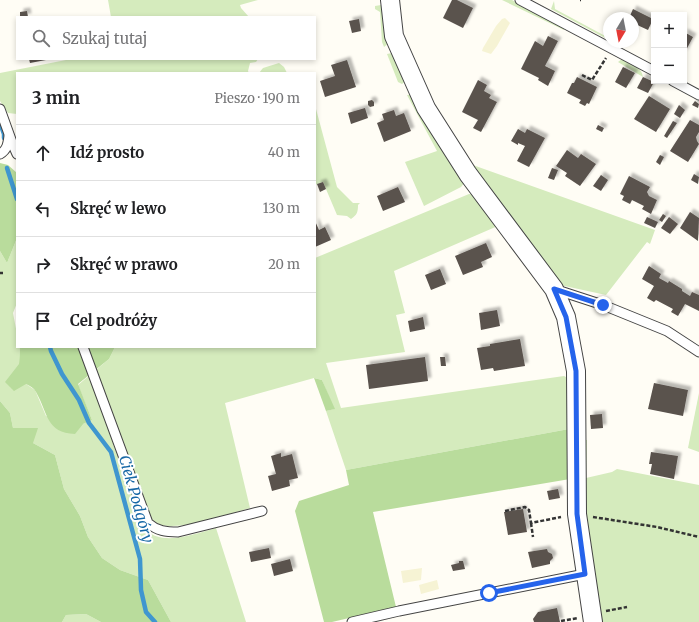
<!DOCTYPE html>
<html lang="pl">
<head>
<meta charset="utf-8">
<style>
	body { margin:0; font-family:Merriweather,serif; background:#f2f2f2; color:#202124 }
	.controls { position:absolute; right:12px; top:12px; display:grid; overflow:hidden; border-radius:0px; box-shadow:0 2px 6px #0003 }
	.controls button { width:36px; height:36px; display:grid; place-items:center; padding:0; border:0; border-bottom:1px solid #e0e0e0; background:#fff; color:#202124; font:20px sans-serif }
	.compass { position:absolute; left:603px; top:12px; width:36px; height:36px; border-radius:50%; background:#fff; box-shadow:0 2px 6px #0003; rotate:190deg }
	.stop { position:absolute; width:12px; height:12px; margin:-9px; border:3px solid #2563eb; border-radius:50%; background:#fff }
	.stop.end { background:#2563eb; border-color:#fff; box-shadow:0 1px 4px #0008 }
	.list { margin:0; padding:0; list-style:none }
	h2 { display:flex; justify-content:space-between; align-items:center; height:52px; margin:0; padding:0 16px; font-size:17px }
	h2 small { font-size:13px; font-weight:400; color:#757577 }
	.list li { display:grid; grid-template-columns:26px 1fr auto; gap:12px; align-items:center; box-sizing:border-box; height:56px; padding:0 16px; border-top:1px solid #e0e0e0 }
	.list b { display:block; font-size:15px; white-space:nowrap }
	.list em { font-size:13px; font-style:normal; color:#757577 }
	.icon { flex:none; width:22px; height:22px; fill:none; stroke:currentColor; stroke-width:2; stroke-linecap:round; stroke-linejoin:round }
	.map { position:relative; flex:none; width:699px; height:622px; overflow:hidden }
	.search { position:absolute; background:#fff; box-shadow:0 2px 6px #0003; left:16px; top:16px; width:300px; height:44px; display:flex; align-items:center; gap:10px; box-sizing:border-box; padding:0 14px; border-radius:0px; color:#757577; font-size:15px }
	.panel { position:absolute; background:#fff; box-shadow:0 2px 6px #0003; left:16px; top:72px; width:300px; height:276px; border-radius:0px }
	.map>svg:first-child { display:block }
	.farmland { fill:#f6f3d4 }
	.green { fill:#d5ebbd }
	.forest { fill:#b9dc9c }
	.lines { fill:none; stroke-linecap:round; stroke-linejoin:round }
	.stream { stroke:#3f96cf; stroke-width:4.5 }
	.building { fill:#5a524d; filter:url(#shadow) }
	.lane-casing { stroke:#444; stroke-width:11 }
	.street-casing { stroke:#444; stroke-width:20 }
	.path { stroke:#333; stroke-width:2.5; stroke-dasharray:4 2; stroke-linecap:butt }
	.lane { stroke:#fff; stroke-width:9 }
	.street { stroke:#fff; stroke-width:18 }
	.route { stroke:#2563eb; stroke-width:5 }
	.labels { text-anchor:middle; stroke-width:4; stroke-linejoin:round; paint-order:stroke }
	.water-label { font-size:15px; font-style:italic; fill:#1768a6; stroke:#fff }
</style>
</head>
<body>
<div class="map">
<svg width="699" height="622" viewBox="0 0 699 622">
	<defs>
		<filter id="shadow"><feDropShadow dx="3.5" dy="-3.5" stdDeviation="1" flood-color="#0004"/></filter>
	</defs>
	<rect width="100%" height="100%" fill="#fffdf5"/>
	<g class="farmland">
		<path d="M505,18L510,23L497,46L491,54L482,51L483,48L496,26L502,19Z"/>
		<path d="M422,568L421,580L403,583L401,571Z"/>
		<path d="M437,580L439,589L421,594L419,585Z"/>
	</g>
	<g class="green">
		<path d="M108,0H258L240,5L241,8L249,17H111Z"/>
		<path d="M502,0H512L564,28V30Z"/>
		<path d="M554,1L555,9L609,38V40L551,9Z"/>
		<path d="M381,5L384,6L390,42L384,47L382,42L380,12L375,9V6Z"/>
		<path d="M392,53L407,80L402,84L398,82L387,54Z"/>
		<path d="M71,59H258L256,62L250,63L248,71L249,73H17V114L8,113L0,101V73Z"/>
		<path d="M622,59C630,63 642,67 643,77L618,62Z"/>
		<path d="M279,63L284,67L287,73H259L263,68Z"/>
		<path d="M414,94L465,182L461,187L424,206L405,162L437,151L407,95Z"/>
		<path d="M315,109H316L337,187L353,203H360L358,205C358,212 357,215 351,219L347,216L337,215L323,182L315,185Z"/>
		<path d="M470,164L655,230L650,244L647,242L606,295L560,285Z"/>
		<path d="M469,194L479,195L500,225L394,271L405,313L396,315L405,352L326,363L341,408L564,376L570,379L569,429L346,470L326,411L334,409L322,380L314,378L225,403L250,508C228,514 178,532 159,524C153,522 149,516 146,511L123,441L113,444L144,522C145,525 147,531 150,533C167,545 198,533 216,528L246,622H171L148,580L120,570L102,558L88,537L80,516L64,489L55,455L33,443L13,428L10,413L0,401V251L7,263L17,238V303L13,313L17,334V347L20,348L19,364L26,384L35,390L46,416L83,424L92,420L78,385L109,359L115,347H315V258Z"/>
		<path d="M699,393V452L688,448Z"/>
		<path d="M583,440H587L586,478L612,472L617,469L699,485V622H597L583,527Z"/>
		<path d="M86,614L101,622H62L66,615Z"/>
	</g>
	<g class="forest">
		<path d="M0,163L8,165L17,173V238L7,263L0,251Z"/>
		<path d="M20,347H115L109,359L78,384L92,420L83,424L75,434C46,433 48,413 36,392C34,388 30,386 26,384L14,391L5,382L19,364Z"/>
		<path d="M314,378L322,380L335,409L326,411Z"/>
		<path d="M0,401L10,413L13,428H38L33,443L55,455L64,489L80,516L88,537L102,558L120,570L148,580L171,622H101L86,614L66,615L62,622H0Z"/>
		<path d="M569,429L570,479L373,512L396,607L332,622H324L295,511L299,501L349,485L346,470Z"/>
	</g>
	<g class="lines">
		<g class="stream">
			<path d="M0,123L4,134V138"/>
			<path d="M7,168L17,199"/>
			<path d="M50,347L51,351L62,374L79,400L89,423L111,452L140,559L141,590L146,612L155,622"/>
		</g>
	</g>
	<g class="building">
		<path d="M452,0H457L473,8L463,28L443,18Z"/>
		<path d="M633,9L653,19L648,30L635,24L636,22L633,21V18H629Z"/>
		<path d="M27,11L28,17H20V12Z"/>
		<path d="M359,19L361,31L352,33L349,21Z"/>
		<path d="M684,32L693,37L684,54Z"/>
		<path d="M548,36L558,41L545,66L555,71L548,86L538,80L539,78L521,69L535,41L543,46Z"/>
		<path d="M29,59H46V60L30,63Z"/>
		<path d="M347,60L356,87L325,97L320,81L335,76L331,65Z"/>
		<path d="M623,67L635,73L626,88L615,82Z"/>
		<path d="M577,77L597,87L589,104L587,103L585,106L579,103L581,100L567,93L572,83H574Z"/>
		<path d="M643,77L654,82L648,93L637,88Z"/>
		<path d="M478,80L487,85L484,91L491,95L489,98L497,102L481,132L473,128L478,120L462,112Z"/>
		<path d="M649,96L670,109L656,132L634,119Z"/>
		<path d="M372,100L374,102V106L370,107L368,105V101Z"/>
		<path d="M695,101L699,104L698,108L692,105Z"/>
		<path d="M679,105L685,110L680,118L674,114Z"/>
		<path d="M365,108L368,118L351,124L348,113Z"/>
		<path d="M394,110L396,116L404,113L411,131L384,142L377,123L384,120L382,114Z"/>
		<path d="M690,120L699,125V132L696,137L697,141L699,144L688,162L670,151Z"/>
		<path d="M673,121L677,123L667,138L664,136Z"/>
		<path d="M598,125L604,128L602,132L596,129Z"/>
		<path d="M518,129L525,133L527,129L545,138L529,167L517,161L525,146L518,143V145L511,141Z"/>
		<path d="M567,150L578,158L581,154L596,164L580,186L565,176L567,173L556,166Z"/>
		<path d="M660,155L664,157L660,165L656,162Z"/>
		<path d="M552,168L558,170L554,180L548,178Z"/>
		<path d="M694,174L699,177L698,184L691,180Z"/>
		<path d="M601,175L608,180L601,191L593,186Z"/>
		<path d="M629,176L650,187L647,192L649,196L657,200L651,214L642,209L644,206L632,200L630,204L622,200L624,196L620,194Z"/>
		<path d="M323,182L326,189L320,192L317,184Z"/>
		<path d="M398,187L405,202L383,211L377,196Z"/>
		<path d="M690,212L699,218L698,241L680,228Z"/>
		<path d="M663,214L666,216L662,222L659,220Z"/>
		<path d="M647,217L658,222L655,228L644,223Z"/>
		<path d="M669,217L678,224L670,234L661,228Z"/>
		<path d="M315,221L319,230L325,227L331,240L315,247Z"/>
		<path d="M486,243L492,257L481,262L483,267L463,275L455,256Z"/>
		<path d="M649,266L661,274L659,278L668,283L669,281L682,289V291L690,296L692,292L699,295V311L685,304L678,316L671,312L673,309L656,300L654,302L647,298L654,286L642,279Z"/>
		<path d="M440,269L446,284L431,290L425,275Z"/>
		<path d="M497,310L500,326L481,330L479,313Z"/>
		<path d="M423,317L425,329L410,332L408,321Z"/>
		<path d="M520,339L525,366L494,371L493,368L481,370L477,348L490,346V344Z"/>
		<path d="M425,357L428,381L369,389L366,365Z"/>
		<path d="M440,357H445L446,366H441Z"/>
		<path d="M654,383L688,390L683,416L648,409Z"/>
		<path d="M602,414L603,428L591,429L590,415Z"/>
		<path d="M651,452L678,456L674,479L650,474L652,464H649Z"/>
		<path d="M281,453V457L292,454L298,478L289,480L290,486L272,491L268,476L276,474L271,456Z"/>
		<path d="M558,489L560,498L549,500L547,491Z"/>
		<path d="M523,509L527,532L508,535L504,512Z"/>
		<path d="M269,548L271,558L251,562L249,552Z"/>
		<path d="M547,549L548,552L552,554L553,558L550,561V564L532,568L528,552Z"/>
		<path d="M290,559L293,571L274,576L271,564Z"/>
		<path d="M459,561H463L465,569L453,571L451,565L459,563Z"/>
		<path d="M557,608L560,622H534L533,619L538,612Z"/>
	</g>
	<g class="lines">
		<defs>
			<g id="lane">
				<path d="M520,0L654,71"/>
				<path d="M673,81L699,95"/>
				<path d="M0,109L13,145L17,154"/>
				<path d="M0,154C7,150 8,144 9,136"/>
				<path d="M554,289L603,305L667,331L699,352"/>
				<path d="M83,347L148,523C157,531 166,532 178,532L262,511"/>
				<path d="M352,622L399,611L585,574"/>
			</g>
			<path id="street" d="M390,0L394,36L426,108L468,174L554,289L566,317L576,371L577,514L593,622"/>
		</defs>
		<use href="#lane" class="lane-casing"/>
		<use href="#street" class="street-casing"/>
		<g class="path">
			<path d="M580,0H581"/>
			<path d="M582,75L592,80L606,58"/>
			<path d="M0,273H3"/>
			<path d="M505,511L525,507L529,510L531,523L561,517"/>
			<path d="M593,517L657,527L699,537"/>
			<path d="M531,523L533,537"/>
			<path d="M606,611L627,607"/>
			<path d="M561,621L578,618"/>
		</g>
		<use href="#lane" class="lane"/>
		<use href="#street" class="street"/>
	</g>
	<g class="lines">
		<path class="route" d="M489,593L585,574L577,514L576,371L566,317L554,289L603,305"/>
	</g>
	<g class="labels">
		<g class="water-label">
			<text transform="translate(136 499) rotate(74)" y="5">Ciek Podgóry</text>
		</g>
	</g>
</svg>
<div class="controls">
<button>+</button>
<button>−</button>
</div>
<svg class="compass" viewBox="-18 -18 36 36"><path d="M0-13l5 13h-10z" fill="#e53935"/><path d="M0 13l5-13h-10z" fill="#757577"/></svg>
<div class="stop" style="left:489px;top:593px"></div>
<div class="stop end" style="left:603px;top:305px"></div>
<div class="search"><svg class="icon" aria-label="search" viewBox="0 0 24 24"><circle cx="10" cy="10" r="6"/><path d="M15 15l6 6"/></svg>Szukaj tutaj</div>
<section class="panel">
<h2>3 min<small>Pieszo · 190 m</small></h2>
<ul class="list">
<li><svg class="icon" aria-label="ahead" viewBox="0 0 24 24"><path d="M12 20V5M6 11l6-6 6 6"/></svg><div><b>Idź prosto</b></div><em>40 m</em></li>
<li><svg class="icon" aria-label="left" viewBox="0 0 24 24"><path d="M17 20v-9H6M10 6l-5 5 5 5"/></svg><div><b>Skręć w lewo</b></div><em>130 m</em></li>
<li><svg class="icon" aria-label="right" viewBox="0 0 24 24"><path d="M7 20v-9h11M14 6l5 5-5 5"/></svg><div><b>Skręć w prawo</b></div><em>20 m</em></li>
<li><svg class="icon" aria-label="arrive" viewBox="0 0 24 24"><path d="M6 21V4h12l-3 4 3 4H6"/></svg><div><b>Cel podróży</b></div></li>
</ul>
</section>
</div>
</body>
</html>
